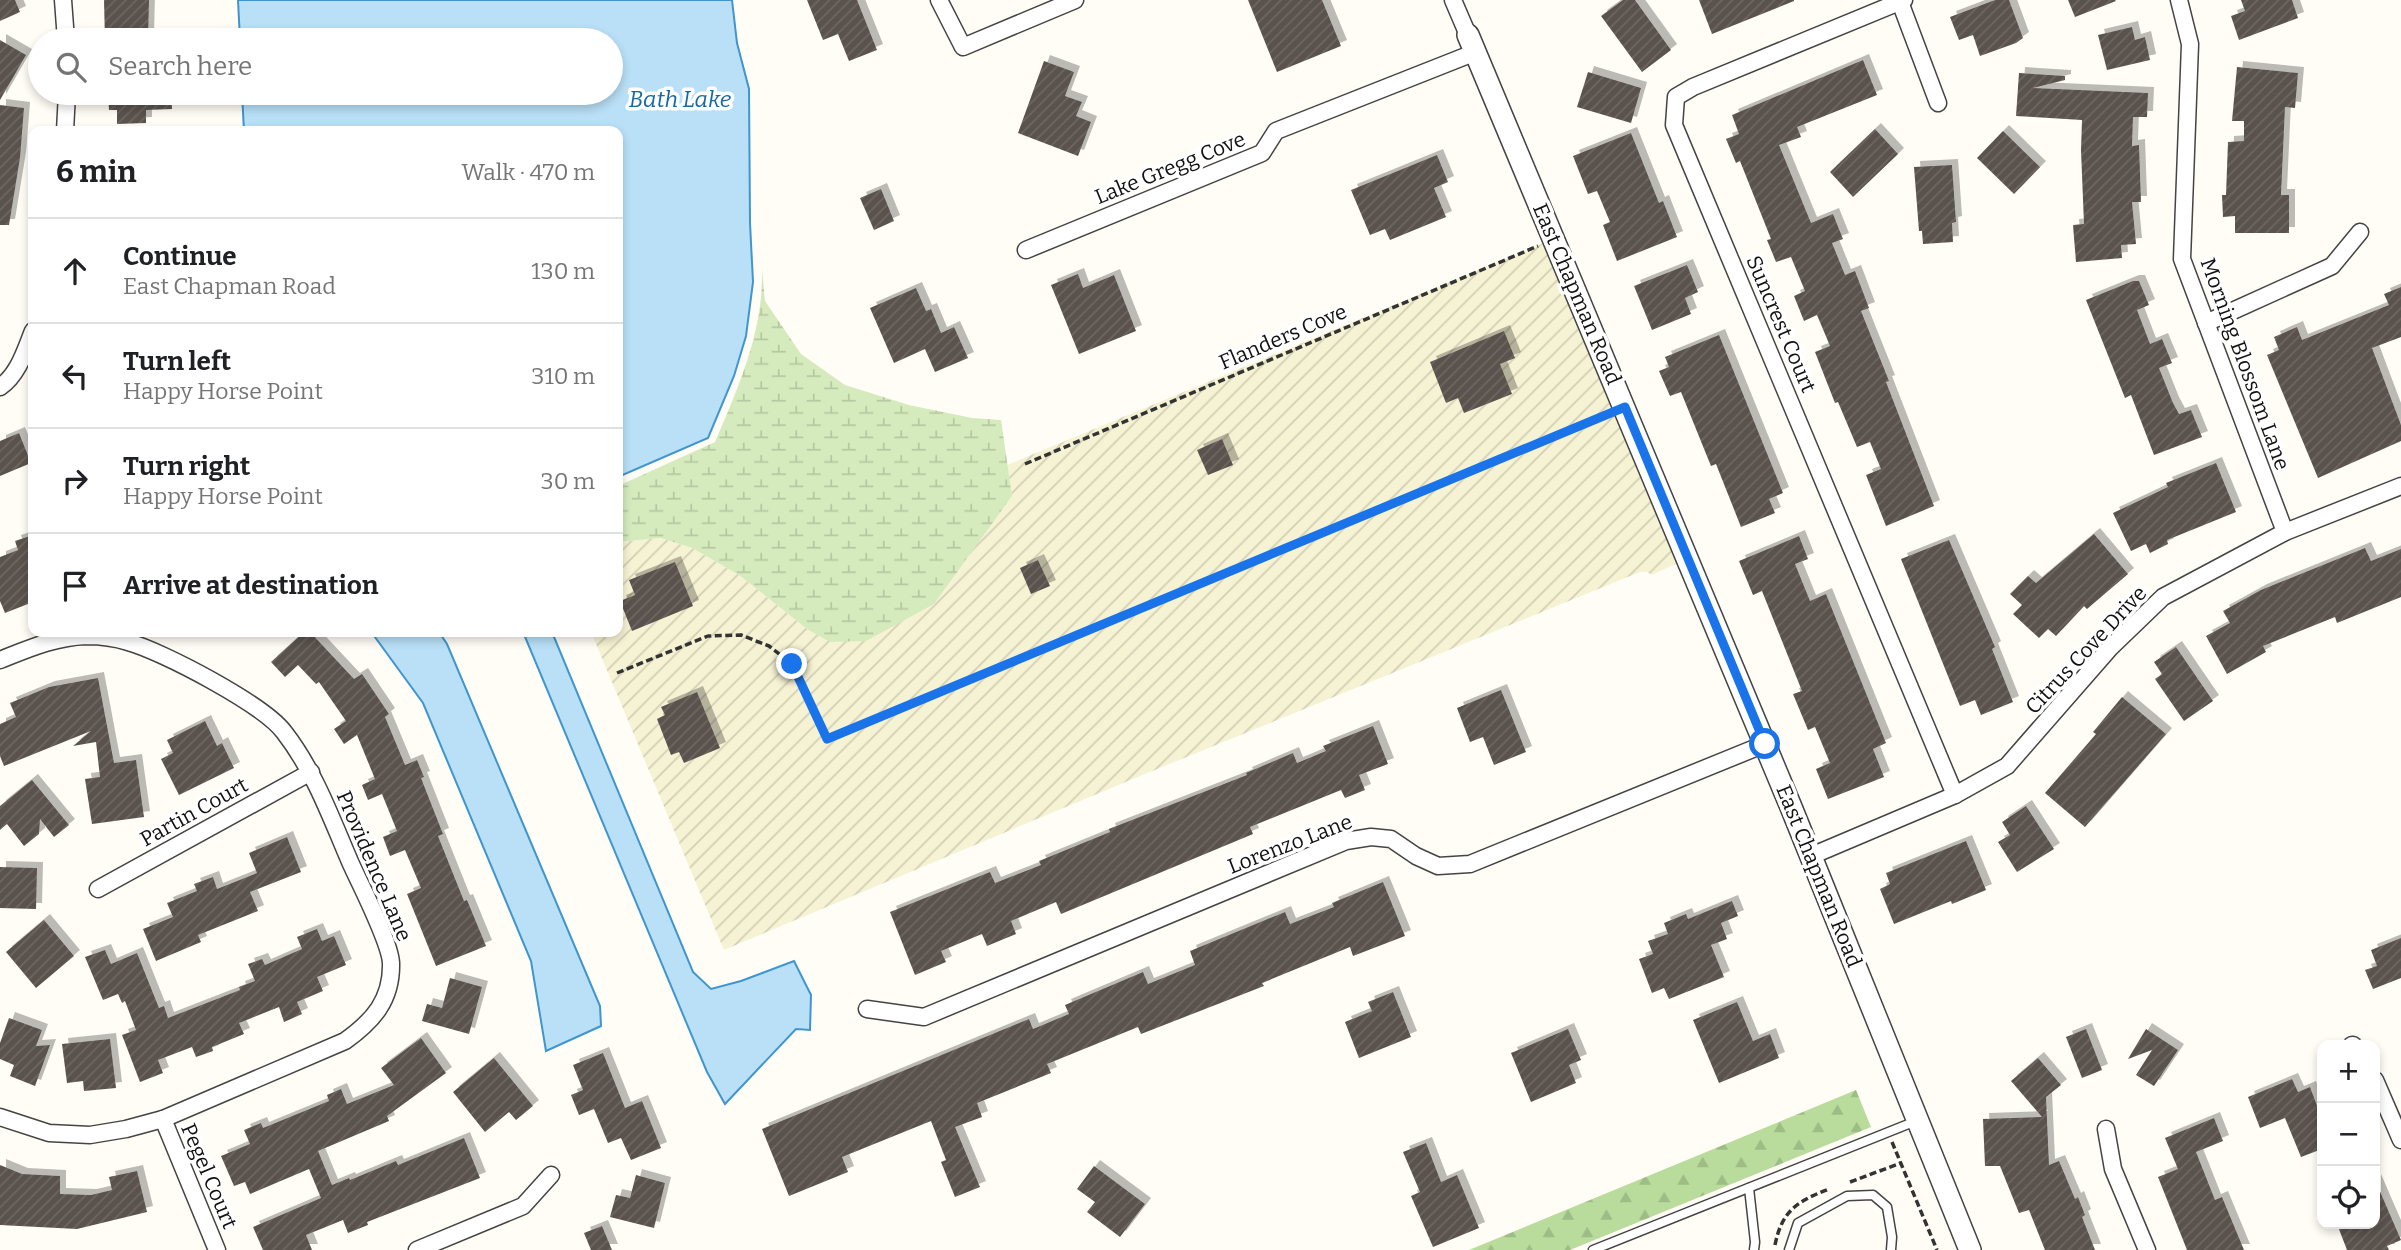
<!DOCTYPE html>
<html lang="en">
<head>
<meta charset="utf-8">
<style>
	body { margin:0; font-family:Bitter,serif; background:#f6f6f6; color:#202124 }
	.controls { position:absolute; right:21px; bottom:21px; display:grid; overflow:hidden; border-radius:14px; box-shadow:0 4px 10px #0003 }
	.controls button { width:63px; height:63px; display:grid; place-items:center; padding:0; border:0; border-bottom:2px solid #e0e0e0; background:#fff; color:#202124; font:35px sans-serif }
	.stop { position:absolute; width:21px; height:21px; margin:-16px; border:5px solid #1a73e8; border-radius:50%; background:#fff }
	.stop.end { background:#1a73e8; border-color:#fff; box-shadow:0 2px 7px #0008 }
	.list { margin:0; padding:0; list-style:none }
	h2 { display:flex; justify-content:space-between; align-items:center; height:91px; margin:0; padding:0 28px; font-size:30px }
	h2 small { font-size:23px; font-weight:400; color:#757577 }
	.list li { display:grid; grid-template-columns:46px 1fr auto; gap:21px; align-items:center; box-sizing:border-box; height:105px; padding:0 28px; border-top:2px solid #e0e0e0 }
	.list b { display:block; font-size:26px; white-space:nowrap }
	.list p { margin:0; font-size:23px; white-space:nowrap; color:#757577 }
	.list em { font-size:23px; font-style:normal; color:#757577 }
	.icon { flex:none; width:38px; height:38px; fill:none; stroke:currentColor; stroke-width:2; stroke-linecap:round; stroke-linejoin:round }
	.map { position:relative; flex:none; width:2401px; height:1250px; overflow:hidden }
	.search { position:absolute; background:#fff; box-shadow:0 4px 10px #0003; left:28px; top:28px; width:595px; height:77px; display:flex; align-items:center; gap:18px; box-sizing:border-box; padding:0 24px; border-radius:38px; color:#757577; font-size:26px }
	.panel { position:absolute; background:#fff; box-shadow:0 4px 10px #0003; left:28px; top:126px; width:595px; height:511px; border-radius:14px }
	.map>svg:first-child { display:block }
	.farmland { fill:url(#farmland-furrows) }
	.forest { fill:url(#forest-firs) }
	.wetland { fill:url(#wetland-marsh) }
	.water { fill:#b9e0f7; stroke:#3f96cf; stroke-width:2 }
	.building { fill:url(#building-hatch); filter:url(#shadow) }
	.lines { fill:none; stroke-linecap:round; stroke-linejoin:round }
	.service-casing { stroke:#444; stroke-width:11 }
	.minor-casing { stroke:#444; stroke-width:19 }
	.tertiary-casing { stroke:#444; stroke-width:24 }
	.path { stroke:#333; stroke-width:3.5; stroke-dasharray:7 3.5; stroke-linecap:butt }
	.service { stroke:#fff; stroke-width:8 }
	.minor { stroke:#fff; stroke-width:16 }
	.tertiary { stroke:#fff; stroke-width:21 }
	.route { stroke:#1a73e8; stroke-width:9 }
	.labels { text-anchor:middle; stroke-width:7; stroke-linejoin:round; paint-order:stroke }
	.street-label { font-size:21px; fill:#111; stroke:#fff }
	.water-label { font-size:23px; font-style:italic; fill:#1768a6; stroke:#fff }
</style>
</head>
<body>
<div class="map">
<svg width="2401" height="1250" viewBox="0 0 2401 1250">
	<defs>
		<pattern id="farmland-furrows" width="10" height="10" patternUnits="userSpaceOnUse" patternTransform="scale(1.75)"><rect width="10" height="10" fill="#f6f3d4"/><path d="M-1 1l2-2M0 10L10 0M9 11l2-2" fill="none" stroke="#d2cfb5"/></pattern>
		<pattern id="forest-firs" width="22" height="20" patternUnits="userSpaceOnUse" patternTransform="scale(1.75)"><rect width="22" height="20" fill="#b9dc9c"/><path d="M5 1l3.5 6h-7zM16 11l3.5 6h-7z" fill="#9ebc85"/></pattern>
		<pattern id="wetland-marsh" width="20" height="14" patternUnits="userSpaceOnUse" patternTransform="scale(1.75)"><rect width="20" height="14" fill="#d5ebbd"/><path d="M1 5h8M5 5V1M11 12h8M15 12V8" fill="none" stroke="#b6c8a1"/></pattern>
		<pattern id="building-hatch" width="6" height="6" patternUnits="userSpaceOnUse" patternTransform="scale(1.75)"><rect width="6" height="6" fill="#5a524d"/><path d="M-1 1l2-2M0 6l6-6M5 7l2-2" fill="none" stroke="#6d6662"/></pattern>
		<filter id="shadow"><feDropShadow dx="6" dy="-6" stdDeviation="0" flood-color="#0004"/></filter>
	</defs>
	<rect width="100%" height="100%" fill="#fffdf5"/>
	<path class="farmland" d="M1544,243L1678,563L1651,575L1648,572H1640L1140,776L724,950L591,632H618V542L661,538L692,548L739,575L807,629L976,542L1012,496L1007,465Z"/>
	<path class="forest" d="M1856,1090L1871,1127L1570,1250H1469Z"/>
	<path class="wetland" d="M762,268L765,301L801,354L845,385L909,405L972,418L1001,420L1012,496L934,604L866,641L830,642L807,629L739,575L692,548L661,538L618,542V486L715,442C739,386 764,330 762,268Z"/>
	<g class="water">
		<path d="M238,0H732L737,43L749,89L750,223L753,282L746,336L734,376L708,438L618,477V131H244L242,93H611V40H240Z"/>
		<path d="M439,632L447,644L600,1006L601,1026L546,1051L531,961L423,703L372,633Z"/>
		<path d="M523,632H552L693,972L711,989L741,981L794,961L811,995L810,1030L796,1029L725,1104L707,1072Z"/>
	</g>
	<g class="building">
		<path d="M0,0H15L20,12L0,21Z"/>
		<path d="M104,0H149L148,40H105Z"/>
		<path d="M807,0H857L877,50L849,61L838,34L823,40Z"/>
		<path d="M1248,0H1322L1341,46L1277,72Z"/>
		<path d="M1623,0H1635L1671,50L1642,72L1601,16Z"/>
		<path d="M1699,0H1794V1L1712,34Z"/>
		<path d="M1995,0H2009L2023,38L2016,43L1980,56L1973,35L1959,40L1950,17Z"/>
		<path d="M2068,0H2115L2116,1L2075,17Z"/>
		<path d="M2241,0H2292L2298,18L2239,40L2231,16L2245,11Z"/>
		<path d="M2132,27L2135,40L2145,37L2150,60L2107,70L2098,35Z"/>
		<path d="M0,40L26,55L0,100Z"/>
		<path d="M1863,60L1877,95L1797,127L1801,137L1779,145L1811,223L1833,214L1843,239L1832,243L1845,275L1855,271L1869,308L1861,311L1889,381L1886,382L1934,506L1886,526L1866,475L1881,469L1870,442L1857,447L1838,402L1835,403L1815,352L1830,346L1817,315L1804,321L1794,296L1805,291L1791,257L1776,262L1767,240L1771,239L1740,161L1736,163L1726,139L1739,134L1732,115Z"/>
		<path d="M1044,61L1074,72L1065,96L1082,102L1076,116L1091,122L1078,156L1018,133Z"/>
		<path d="M2237,67L2298,73L2295,108L2285,107L2281,195H2289V233H2235V216L2223,217L2222,195H2226L2228,142L2244,141V121H2232Z"/>
		<path d="M1588,72L1641,88L1631,123L1577,107Z"/>
		<path d="M2019,73L2065,76V80L2033,88L2148,93L2147,117H2133L2132,146L2139,145L2141,202H2132L2136,244L2121,245L2122,258L2076,262L2073,225L2084,224L2081,150L2082,120L2016,116Z"/>
		<path d="M108,93H171L172,109L146,110V123L117,124V110H109Z"/>
		<path d="M0,105L24,108L20,158L9,225H0Z"/>
		<path d="M1875,129L1898,154L1853,197L1830,172Z"/>
		<path d="M2003,131L2040,167L2014,194L1977,158Z"/>
		<path d="M1631,133L1659,203L1663,201L1677,237L1617,261L1603,225L1610,222L1597,191L1588,194L1573,156Z"/>
		<path d="M1437,155L1448,182L1434,188L1446,217L1390,240L1385,229L1370,235L1351,190Z"/>
		<path d="M1952,165L1956,222L1952,223L1953,242L1923,244L1922,231H1919L1914,167Z"/>
		<path d="M881,189L894,221L874,230L860,198Z"/>
		<path d="M1687,265L1698,292L1685,298L1691,314L1652,330L1634,286Z"/>
		<path d="M1078,274L1083,288L1114,275L1136,331L1079,354L1051,285Z"/>
		<path d="M2133,281H2139L2149,305L2137,310L2150,344L2162,339L2172,363L2159,368L2173,403L2179,414L2191,410L2202,437L2154,455L2131,395L2125,398L2086,300Z"/>
		<path d="M2401,287V337L2372,348L2401,425V441L2318,478L2267,355L2279,350L2274,337L2297,327L2302,340L2359,317L2389,305L2384,294Z"/>
		<path d="M916,288L926,311L931,309L941,333L954,327L968,358L935,372L925,349L894,363L870,308Z"/>
		<path d="M1504,331L1515,358L1500,364L1512,394L1464,413L1458,398L1446,403L1430,362Z"/>
		<path d="M1719,335L1783,493L1769,499L1775,513L1741,527L1716,464L1711,466L1681,392L1670,396L1659,371L1669,367L1665,357Z"/>
		<path d="M19,433L31,463L0,476V441Z"/>
		<path d="M1222,439L1233,465L1208,475L1197,450Z"/>
		<path d="M2216,463L2236,512L2167,540L2168,544L2150,553L2146,544L2131,551L2113,513L2168,487L2166,483Z"/>
		<path d="M2094,534L2128,574L2087,609L2084,606L2056,636L2048,629L2039,638L2013,614L2022,605L2010,594L2028,576L2036,583Z"/>
		<path d="M33,535V602L5,613L0,601V557L18,550L15,541Z"/>
		<path d="M1799,536L1808,559L1795,564L1810,601L1826,594L1886,743L1873,749L1884,777L1828,799L1816,769L1830,763L1815,727L1808,730L1793,694L1802,691L1762,591L1753,595L1739,561Z"/>
		<path d="M1949,540L1995,647L1992,649L2013,702L1981,715L1975,700L1960,706L1901,559Z"/>
		<path d="M2365,548L2371,561L2401,549V597L2337,623L2335,617L2263,646L2266,652L2227,674L2206,636L2230,623L2223,611L2261,590Z"/>
		<path d="M1038,560L1050,586L1031,594L1020,568Z"/>
		<path d="M675,562L693,606L632,631L620,601L635,595L629,580Z"/>
		<path d="M304,632H310L354,679L362,674L389,714L385,717L405,765L417,760L424,777L421,778L443,834L438,836L464,901L467,900L486,946L436,966L407,894L421,888L405,850L390,856L383,837L397,831L382,794L368,800L362,785L375,779L357,735L344,744L334,729L346,721L319,682L316,684L298,665L285,677L271,662Z"/>
		<path d="M2176,647L2213,701L2184,721L2155,679L2162,674L2154,662Z"/>
		<path d="M98,678L114,763L136,760L144,817L92,824L85,779L100,777L96,742L73,746L91,731L4,766L0,756V724L16,717L10,703L49,687Z"/>
		<path d="M1501,690L1526,752L1494,765L1483,737L1470,742L1457,708Z"/>
		<path d="M697,692L720,748L684,763L679,752L671,755L657,719L665,715L661,707Z"/>
		<path d="M2122,697L2166,734L2085,827L2045,793L2096,734L2093,732Z"/>
		<path d="M205,721L217,746L222,743L234,768L179,795L161,759L173,753L167,740Z"/>
		<path d="M1373,726L1388,764L1359,775L1365,790L1345,798L1341,790L1250,827L1253,834L1061,914L1056,902L1011,921L1016,934L987,946L982,934L941,951L946,962L915,975L890,912L990,872L995,883L1041,865L1039,861L1110,832L1109,829L1247,775L1246,773L1293,753L1297,763L1326,751L1323,746Z"/>
		<path d="M32,780L69,825L54,837L40,819L39,834L24,846L7,824L0,830V806Z"/>
		<path d="M2026,806L2054,849L2017,872L1998,842L2010,835L2002,822Z"/>
		<path d="M287,837L301,872L250,892L258,911L198,935L201,942L156,961L143,929L173,917L167,903L197,891L194,884L213,877L217,889L257,873L249,853Z"/>
		<path d="M1966,841L1986,890L1952,904L1951,901L1894,924L1880,889L1890,884L1886,873Z"/>
		<path d="M0,867L37,868L36,909L0,908Z"/>
		<path d="M1383,882L1405,936L1353,956L1350,947L1262,983L1264,986L1141,1034L1138,1027L1047,1064L1051,1073L977,1103L982,1117L955,1127L980,1187L955,1197L941,1162L946,1160L931,1121L842,1157L848,1172L789,1196L762,1129L1029,1019L1033,1029L1069,1014L1065,1005L1143,972L1148,984L1195,965L1190,951L1285,912L1290,924L1334,907L1332,903Z"/>
		<path d="M1732,901L1738,916L1721,923L1727,939L1711,945L1724,977L1669,999L1664,988L1652,993L1639,959L1653,954L1648,941L1668,934L1664,923L1686,914L1688,919Z"/>
		<path d="M44,920L74,956L36,988L6,952Z"/>
		<path d="M317,929L322,941L334,936L346,965L317,977L323,991L297,1002L302,1014L284,1022L279,1007L239,1023L244,1034L212,1047L213,1051L196,1057L192,1047L158,1060L163,1073L140,1082L122,1035L136,1030L125,1001L122,1003L118,994L103,1000L85,957L105,950L111,964L137,953L159,1008L164,1006L168,1018L240,990L239,987L255,981L248,964L262,959L265,965L302,949L297,937Z"/>
		<path d="M2401,938V978L2373,989L2365,970L2377,966L2371,950Z"/>
		<path d="M450,978L482,987L469,1034L422,1021L427,1004L442,1008Z"/>
		<path d="M1393,992L1411,1037L1359,1058L1345,1022L1372,1011L1368,1002Z"/>
		<path d="M1737,1002L1753,1041L1770,1034L1779,1058L1719,1083L1693,1020Z"/>
		<path d="M9,1018L42,1030L36,1046L50,1045L35,1086L10,1076L14,1065L0,1059V1043Z"/>
		<path d="M1568,1029L1581,1060L1569,1065L1576,1083L1531,1102L1511,1053Z"/>
		<path d="M2086,1029L2102,1070L2082,1078L2066,1037Z"/>
		<path d="M2146,1029L2178,1050L2154,1086L2136,1075L2152,1050L2128,1059Z"/>
		<path d="M421,1038L446,1073L387,1116L389,1121L318,1151L332,1185L349,1178L350,1180L396,1161L398,1165L464,1138L480,1178L367,1222L368,1225L348,1233L343,1220L306,1235L312,1250H263L253,1227L321,1198L309,1169L250,1194L245,1182L234,1186L221,1156L250,1144L244,1130L261,1123L263,1128L329,1101L327,1095L341,1089L347,1104L394,1085L381,1068Z"/>
		<path d="M110,1039L116,1088L84,1091L83,1081L67,1083L62,1044Z"/>
		<path d="M603,1053L625,1108L642,1101L661,1148L631,1160L621,1138L608,1143L594,1109L579,1115L571,1095L583,1090L573,1065Z"/>
		<path d="M494,1058L533,1106L516,1120L509,1112L485,1132L453,1092Z"/>
		<path d="M2038,1058L2061,1085L2046,1097L2049,1165L2059,1161L2075,1199L2078,1197L2085,1215L2082,1217L2095,1250H2045L2029,1210L2019,1213L2000,1166H1985L1983,1119L2042,1117L2011,1081Z"/>
		<path d="M2292,1079L2298,1092L2310,1087L2322,1119V1149L2301,1157L2285,1118L2260,1128L2248,1097Z"/>
		<path d="M2214,1118L2223,1141L2196,1152L2215,1200L2222,1197L2244,1250H2187L2158,1177L2178,1169L2165,1138Z"/>
		<path d="M1426,1143L1441,1182L1457,1175L1479,1228L1433,1247L1411,1196L1420,1192L1403,1152Z"/>
		<path d="M0,1165L22,1174L60,1176V1194L91,1195L112,1190L109,1177L137,1171L147,1212L77,1229L0,1225Z"/>
		<path d="M1094,1166L1145,1204L1120,1237L1087,1212L1095,1202L1077,1189Z"/>
		<path d="M636,1175L665,1183L654,1228L610,1217L616,1195L630,1198Z"/>
		<path d="M2375,1180L2401,1240L2387,1246L2389,1250H2347L2337,1224H2375Z"/>
		<path d="M602,1226L612,1250H591L584,1233Z"/>
	</g>
	<g class="lines">
		<defs>
			<g id="service">
				<path d="M1749,1188L1755,1242L1754,1250"/>
				<path d="M1593,1250L1916,1121"/>
				<path d="M1789,1250L1798,1223L1847,1196L1873,1195L1887,1207L1892,1237L1891,1250"/>
			</g>
			<g id="minor">
				<path d="M63,0L66,40"/>
				<path d="M939,0L963,47L1075,0"/>
				<path d="M1453,0L1468,35"/>
				<path d="M1904,0L1693,87L1676,97L1674,125L1955,795"/>
				<path d="M2179,0L2190,44L2182,259L2285,532"/>
				<path d="M1900,2L1938,103"/>
				<path d="M65,131L67,93"/>
				<path d="M1026,250L1262,153L1276,131L1476,52"/>
				<path d="M2206,323L2332,266L2360,232"/>
				<path d="M0,387C18,375 25,351 33,331"/>
				<path d="M0,660C28,649 55,637 86,636C99,636 116,638 128,642C162,651 264,705 284,732C315,772 331,818 351,864C361,886 390,942 391,963C392,1000 373,1021 345,1041L163,1119L126,1129L90,1135L49,1133L0,1117"/>
				<path d="M1811,856L1955,795L2007,766L2110,648L2163,597L2285,532L2401,486"/>
				<path d="M98,889L311,772"/>
				<path d="M867,1009L924,1017L1346,841L1371,837L1391,839L1416,856L1438,866L1470,864L1765,744"/>
				<path d="M2352,1045H2353"/>
				<path d="M2375,1080L2401,1140"/>
				<path d="M163,1119L217,1250"/>
				<path d="M2106,1129L2113,1169L2147,1250"/>
				<path d="M417,1250L523,1206L551,1175"/>
			</g>
			<path id="tertiary" d="M1468,35L1791,807L1970,1250"/>
		</defs>
		<use href="#service" class="service-casing"/>
		<use href="#minor" class="minor-casing"/>
		<use href="#tertiary" class="tertiary-casing"/>
		<g class="path">
			<path d="M1025,464L1538,246"/>
			<path d="M617,673L708,636L741,635L769,646L792,664L827,739L1607,415"/>
			<path d="M1892,1142L1937,1250"/>
			<path d="M1850,1182L1901,1163"/>
			<path d="M1775,1245C1782,1210 1798,1201 1829,1189"/>
		</g>
		<use href="#service" class="service"/>
		<use href="#minor" class="minor"/>
		<use href="#tertiary" class="tertiary"/>
	</g>
	<g class="lines">
		<path class="route" d="M792,664L827,739L1625,407L1765,744"/>
	</g>
	<g class="labels">
		<g class="street-label">
			<text transform="translate(1170 168) rotate(-22)" y="7">Lake Gregg Cove</text>
			<text transform="translate(1577 294) rotate(67)" y="7">East Chapman Road</text>
			<text transform="translate(1781 324) rotate(67)" y="7">Suncrest Court</text>
			<text transform="translate(1283 337) rotate(-23)" y="7">Flanders Cove</text>
			<text transform="translate(2245 364) rotate(70)" y="7">Morning Blossom Lane</text>
			<text transform="translate(2086 650) rotate(-47)" y="7">Citrus Cove Drive</text>
			<text transform="translate(194 812) rotate(-29)" y="7">Partin Court</text>
			<text transform="translate(1290 844) rotate(-21)" y="7">Lorenzo Lane</text>
			<text transform="translate(374 866) rotate(67)" y="7">Providence Lane</text>
			<text transform="translate(1819 876) rotate(68)" y="7">East Chapman Road</text>
			<text transform="translate(209 1176) rotate(67)" y="7">Pegel Court</text>
		</g>
		<g class="water-label">
			<text x="680" y="107">Bath Lake</text>
		</g>
	</g>
</svg>
<div class="controls">
<button>+</button>
<button>−</button>
<button><svg class="icon" aria-label="locate" viewBox="0 0 24 24"><circle cx="12" cy="12" r="6"/><path d="M12 2v4M12 18v4M2 12h4M18 12h4"/></svg></button>
</div>
<div class="stop" style="left:1765px;top:744px"></div>
<div class="stop end" style="left:792px;top:664px"></div>
<div class="search"><svg class="icon" aria-label="search" viewBox="0 0 24 24"><circle cx="10" cy="10" r="6"/><path d="M15 15l6 6"/></svg>Search here</div>
<section class="panel">
<h2>6 min<small>Walk · 470 m</small></h2>
<ul class="list">
<li><svg class="icon" aria-label="ahead" viewBox="0 0 24 24"><path d="M12 20V5M6 11l6-6 6 6"/></svg><div><b>Continue</b><p>East Chapman Road</p></div><em>130 m</em></li>
<li><svg class="icon" aria-label="left" viewBox="0 0 24 24"><path d="M17 20v-9H6M10 6l-5 5 5 5"/></svg><div><b>Turn left</b><p>Happy Horse Point</p></div><em>310 m</em></li>
<li><svg class="icon" aria-label="right" viewBox="0 0 24 24"><path d="M7 20v-9h11M14 6l5 5-5 5"/></svg><div><b>Turn right</b><p>Happy Horse Point</p></div><em>30 m</em></li>
<li><svg class="icon" aria-label="arrive" viewBox="0 0 24 24"><path d="M6 21V4h12l-3 4 3 4H6"/></svg><div><b>Arrive at destination</b></div></li>
</ul>
</section>
</div>
</body>
</html>
